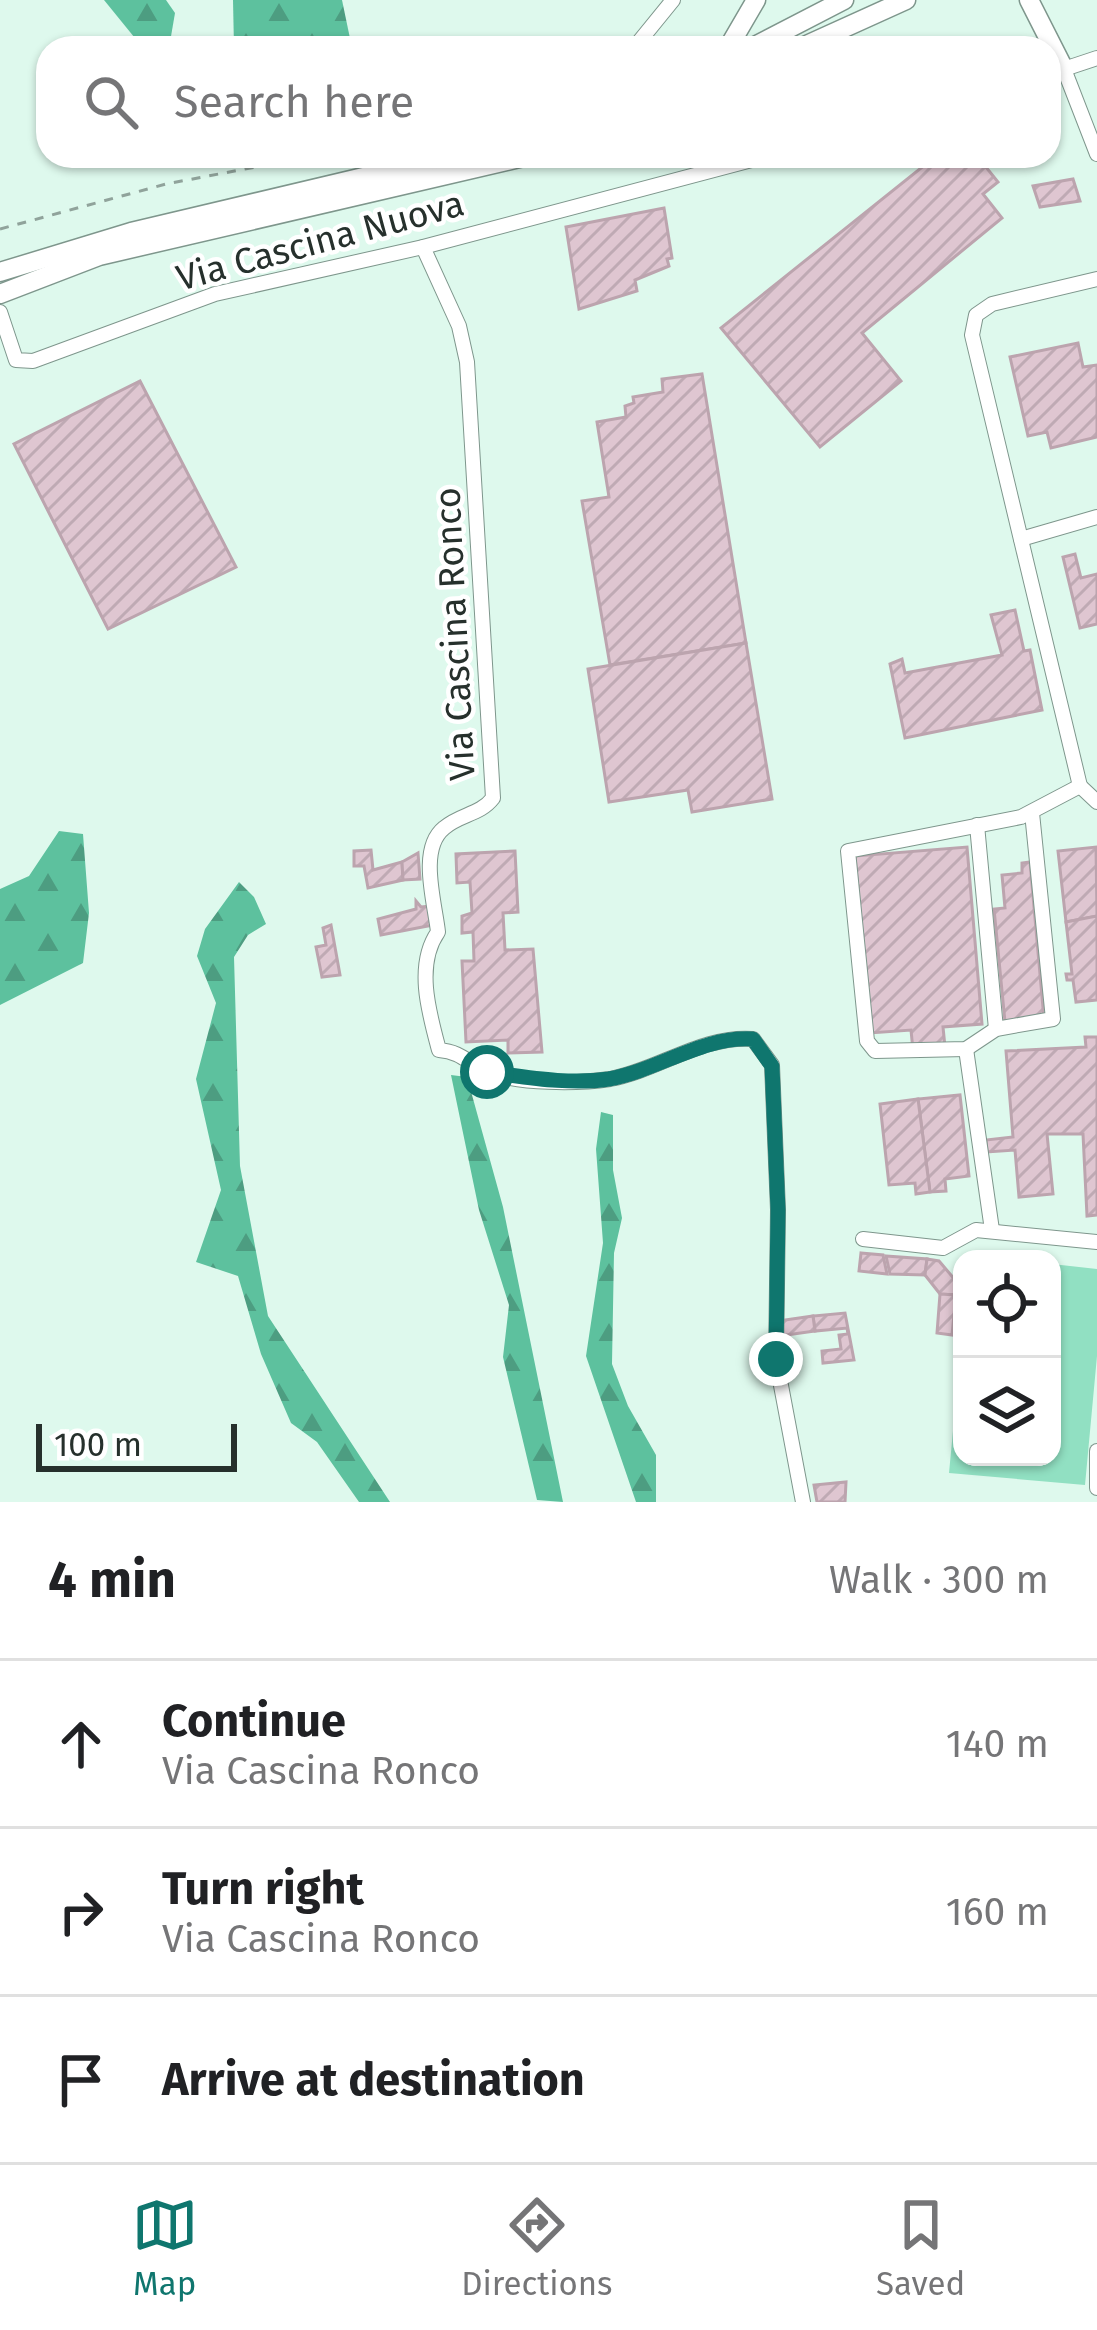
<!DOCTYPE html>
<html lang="en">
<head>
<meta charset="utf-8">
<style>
	body { margin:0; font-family:"Fira Sans",sans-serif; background:#f2f2f2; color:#202124 }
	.controls { position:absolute; right:36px; bottom:36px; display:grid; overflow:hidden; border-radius:24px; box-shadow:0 3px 9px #0004 }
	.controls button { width:108px; height:108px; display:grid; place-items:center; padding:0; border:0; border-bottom:3px solid #e0e0e0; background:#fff; color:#202124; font:60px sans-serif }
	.scale { position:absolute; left:36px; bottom:30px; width:201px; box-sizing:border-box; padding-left:12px; border:6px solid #26302c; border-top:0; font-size:33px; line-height:42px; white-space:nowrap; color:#26302c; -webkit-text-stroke:9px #fff; paint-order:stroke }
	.stop { position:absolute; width:36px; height:36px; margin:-27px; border:9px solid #0f766e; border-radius:50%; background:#fff }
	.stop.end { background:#0f766e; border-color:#fff; box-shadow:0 3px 12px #0008 }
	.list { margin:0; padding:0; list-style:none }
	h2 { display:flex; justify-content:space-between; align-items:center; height:156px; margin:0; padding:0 48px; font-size:51px }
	h2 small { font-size:39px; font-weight:400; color:#757577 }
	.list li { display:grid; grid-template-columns:78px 1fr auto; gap:36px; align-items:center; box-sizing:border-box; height:168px; padding:0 48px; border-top:3px solid #e0e0e0 }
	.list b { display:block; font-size:45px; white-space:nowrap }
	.list p { margin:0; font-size:39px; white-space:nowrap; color:#757577 }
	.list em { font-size:39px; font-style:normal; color:#757577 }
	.icon { flex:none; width:66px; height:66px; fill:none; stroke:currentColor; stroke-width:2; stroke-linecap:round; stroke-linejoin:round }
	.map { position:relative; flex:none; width:1097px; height:1502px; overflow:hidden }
	.search { position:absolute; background:#fff; box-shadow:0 3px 9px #0004; left:36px; right:36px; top:36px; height:132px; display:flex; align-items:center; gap:30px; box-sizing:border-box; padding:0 42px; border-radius:36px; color:#757577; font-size:45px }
	.sheet { height:660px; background:#fff }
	nav { display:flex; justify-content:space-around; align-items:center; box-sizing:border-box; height:168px; border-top:3px solid #e0e0e0; background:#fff; font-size:33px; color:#757577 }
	nav a { display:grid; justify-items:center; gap:6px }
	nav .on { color:#0f766e }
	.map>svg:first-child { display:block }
	.forest { fill:url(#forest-firs) }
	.garden { fill:#91e0c2 }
	.building { fill:url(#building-hatch); stroke:#bca4ae; stroke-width:3 }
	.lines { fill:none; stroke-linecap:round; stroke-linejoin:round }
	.minor-casing { stroke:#7e968c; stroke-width:16 }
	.highway-casing { stroke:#7e968c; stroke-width:21 }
	.path { stroke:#90a39b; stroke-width:3; stroke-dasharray:9 9; stroke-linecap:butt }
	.minor { stroke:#fff; stroke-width:14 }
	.highway { stroke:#fff; stroke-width:18 }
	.route { stroke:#0f766e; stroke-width:15 }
	.labels { text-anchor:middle; stroke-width:9; stroke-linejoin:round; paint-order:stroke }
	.street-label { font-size:36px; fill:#26302c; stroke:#fff }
</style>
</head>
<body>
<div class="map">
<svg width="1097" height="1502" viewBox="0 0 1097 1502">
	<defs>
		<pattern id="forest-firs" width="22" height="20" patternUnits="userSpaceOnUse" patternTransform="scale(3)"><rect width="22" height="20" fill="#5dc19e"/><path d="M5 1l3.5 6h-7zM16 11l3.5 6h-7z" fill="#4d9d81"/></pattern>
		<pattern id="building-hatch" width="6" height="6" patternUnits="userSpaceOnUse" patternTransform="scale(3)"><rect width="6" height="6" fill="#dfc6d1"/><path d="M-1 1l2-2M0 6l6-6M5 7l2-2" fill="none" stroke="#bfaab4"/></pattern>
	</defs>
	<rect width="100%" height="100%" fill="#def9ed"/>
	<g class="forest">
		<path d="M104,0H166L175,13L169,48H143Z"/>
		<path d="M233,0H342L352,48H234Z"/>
		<path d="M59,831L83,834L89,913L83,963L0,1005V889L29,876Z"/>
		<path d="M239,882L254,897L266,924L248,935L234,957L240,1166L268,1316L390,1502H359L317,1442L291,1423L261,1354L238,1276L196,1262L221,1190L196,1079L216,1003L197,956L205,929Z"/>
		<path d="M451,1075L467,1077L503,1207L563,1502L537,1500L503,1357L509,1305L479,1210Z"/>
		<path d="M601,1112L613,1115V1170L622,1218L614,1253L612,1364L628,1406L656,1455V1502H636L586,1356L603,1243L596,1149Z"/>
	</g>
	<path class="garden" d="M1052,1264L1097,1269V1356L1085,1485L949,1473L962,1336V1457H1052Z"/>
	<g class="building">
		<path d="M936,156H977L998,182L983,194L1002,218L862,333L901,381L820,447L721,328Z"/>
		<path d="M1073,179L1080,201L1040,207L1033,186Z"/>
		<path d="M664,208L672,258L667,259L669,266L635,280L637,291L579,309L566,227Z"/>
		<path d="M1078,343L1083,367L1097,365V437L1051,448L1047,432L1028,436L1010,357Z"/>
		<path d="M702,374L746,643L610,665L582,501L609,497L597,422L626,417L625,406L634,403L633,397L663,392L662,379Z"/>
		<path d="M140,381L236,567L108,629L14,444Z"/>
		<path d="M1075,554L1081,578L1097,574V624L1080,628L1063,557Z"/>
		<path d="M1015,610L1024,651L1030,650L1042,710L905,738L890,664L902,659L905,673L1002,655L991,615Z"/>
		<path d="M746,643L772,799L692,812L688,790L609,802L588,669Z"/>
		<path d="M967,847L982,1024L943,1027L945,1047L913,1050L911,1030L870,1033L855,856Z"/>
		<path d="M1096,847L1097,916L1066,922L1058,851Z"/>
		<path d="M371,850L373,870L402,862L403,880L368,888L364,866H354V851Z"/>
		<path d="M515,851L518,912L503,913L505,950L533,949L542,1052L508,1053V1040L466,1042L462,961H474L473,932L462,933V916L472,913L470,882L457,883L456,854Z"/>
		<path d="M418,853L420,879L403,880L402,862Z"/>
		<path d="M1030,862L1044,1019L1005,1022L994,909L1005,908L1002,875L1022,873V863Z"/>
		<path d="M416,901L421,907L432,906L433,925L381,935L378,919L416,909Z"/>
		<path d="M1097,916V1000L1076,1002L1073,980H1067L1066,974H1072L1066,922Z"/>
		<path d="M331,925L340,975L322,977L316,947L326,945L323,928Z"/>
		<path d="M1085,1037H1097V1215L1087,1216L1083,1134H1047L1053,1194L1019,1197L1015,1150L987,1152L986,1140L1013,1137L1006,1051L1086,1047Z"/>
		<path d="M960,1095L969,1176L945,1179L946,1191L930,1192L918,1099Z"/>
		<path d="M918,1099L930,1192L916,1194L915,1183L889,1185L880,1104Z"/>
		<path d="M861,1253L883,1255L887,1274L859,1271Z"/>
		<path d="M886,1256L927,1259L925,1275L890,1274Z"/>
		<path d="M927,1259L939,1261L956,1281L955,1295L940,1294L925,1275Z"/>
		<path d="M940,1294L956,1295L952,1335L937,1333Z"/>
		<path d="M845,1313L854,1360L823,1363L822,1351L841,1349L839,1335L848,1334L847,1328L815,1331L813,1316Z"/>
		<path d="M813,1316L815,1331L779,1336L778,1321Z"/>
		<path d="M846,1482L845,1502H817L814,1485Z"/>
	</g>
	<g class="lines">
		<defs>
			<g id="minor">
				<path d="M634,48L673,0"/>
				<path d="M1064,69L1097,154"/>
				<path d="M1049,74L1097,58"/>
				<path d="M423,247L459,326L467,362L493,798C480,815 460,814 444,828C418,849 435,903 438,932C415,965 429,1013 439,1050C463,1052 468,1064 488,1072C519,1084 577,1084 610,1079C659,1070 702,1035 753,1039L772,1065L778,1210L776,1359L803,1502"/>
				<path d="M0,312L16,360L33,361L215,294L423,247L767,156"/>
				<path d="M1021,539L1097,517"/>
				<path d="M1080,786L972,335L976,315L992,304L1097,279"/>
				<path d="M1080,786L1097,802"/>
				<path d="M1032,813L1053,1019L996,1029L966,1049L875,1051L867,1041L848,851L1021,817L1080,786"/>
				<path d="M977,825L996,1029"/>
				<path d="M966,1049L992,1230"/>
				<path d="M863,1239L943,1248L976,1230L1097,1242"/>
				<path d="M1097,1451V1488"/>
			</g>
			<g id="highway">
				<path d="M1029,0L1064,69"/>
				<path d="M728,48L756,0"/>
				<path d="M751,48L844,0"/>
				<path d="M800,48L906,0"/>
				<path d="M0,272L131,232L452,156"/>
				<path d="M0,294L99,256L528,156"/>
			</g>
		</defs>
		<use href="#minor" class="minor-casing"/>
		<use href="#highway" class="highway-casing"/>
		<path class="path" d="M0,229L166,184L314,156"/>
		<use href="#minor" class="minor"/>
		<use href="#highway" class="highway"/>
	</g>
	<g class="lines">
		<path class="route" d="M487,1072C526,1077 569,1085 609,1079C659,1070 702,1036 753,1039L772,1066L778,1210L776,1359"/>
	</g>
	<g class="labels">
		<g class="street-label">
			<text transform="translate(320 240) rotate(-15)" y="13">Via Cascina Nuova</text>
			<text transform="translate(454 634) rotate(-93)" y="13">Via Cascina Ronco</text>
		</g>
	</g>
</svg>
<div class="controls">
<button><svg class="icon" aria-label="locate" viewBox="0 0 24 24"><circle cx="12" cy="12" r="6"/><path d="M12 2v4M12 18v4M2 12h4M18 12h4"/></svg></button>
<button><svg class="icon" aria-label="layers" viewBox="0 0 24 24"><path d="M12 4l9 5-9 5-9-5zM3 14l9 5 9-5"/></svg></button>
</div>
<div class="scale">100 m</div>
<div class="stop" style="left:487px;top:1072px"></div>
<div class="stop end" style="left:776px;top:1359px"></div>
<div class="search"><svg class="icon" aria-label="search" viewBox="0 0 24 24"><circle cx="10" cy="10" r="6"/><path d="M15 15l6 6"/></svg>Search here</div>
</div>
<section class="sheet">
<h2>4 min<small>Walk · 300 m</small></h2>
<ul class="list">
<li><svg class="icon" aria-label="ahead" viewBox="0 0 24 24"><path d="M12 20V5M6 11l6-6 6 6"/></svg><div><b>Continue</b><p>Via Cascina Ronco</p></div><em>140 m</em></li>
<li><svg class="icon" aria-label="right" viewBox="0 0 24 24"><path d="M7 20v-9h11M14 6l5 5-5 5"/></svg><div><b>Turn right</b><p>Via Cascina Ronco</p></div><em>160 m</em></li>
<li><svg class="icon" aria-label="arrive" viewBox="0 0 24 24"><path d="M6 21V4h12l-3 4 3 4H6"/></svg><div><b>Arrive at destination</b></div></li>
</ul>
</section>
<nav>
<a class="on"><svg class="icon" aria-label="map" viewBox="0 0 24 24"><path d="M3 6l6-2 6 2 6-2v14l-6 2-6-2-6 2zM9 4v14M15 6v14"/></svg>Map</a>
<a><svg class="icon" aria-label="directions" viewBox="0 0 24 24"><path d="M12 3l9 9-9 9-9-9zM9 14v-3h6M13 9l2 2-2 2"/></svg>Directions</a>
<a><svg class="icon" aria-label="saved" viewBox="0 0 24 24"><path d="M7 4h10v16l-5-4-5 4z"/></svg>Saved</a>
</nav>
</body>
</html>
